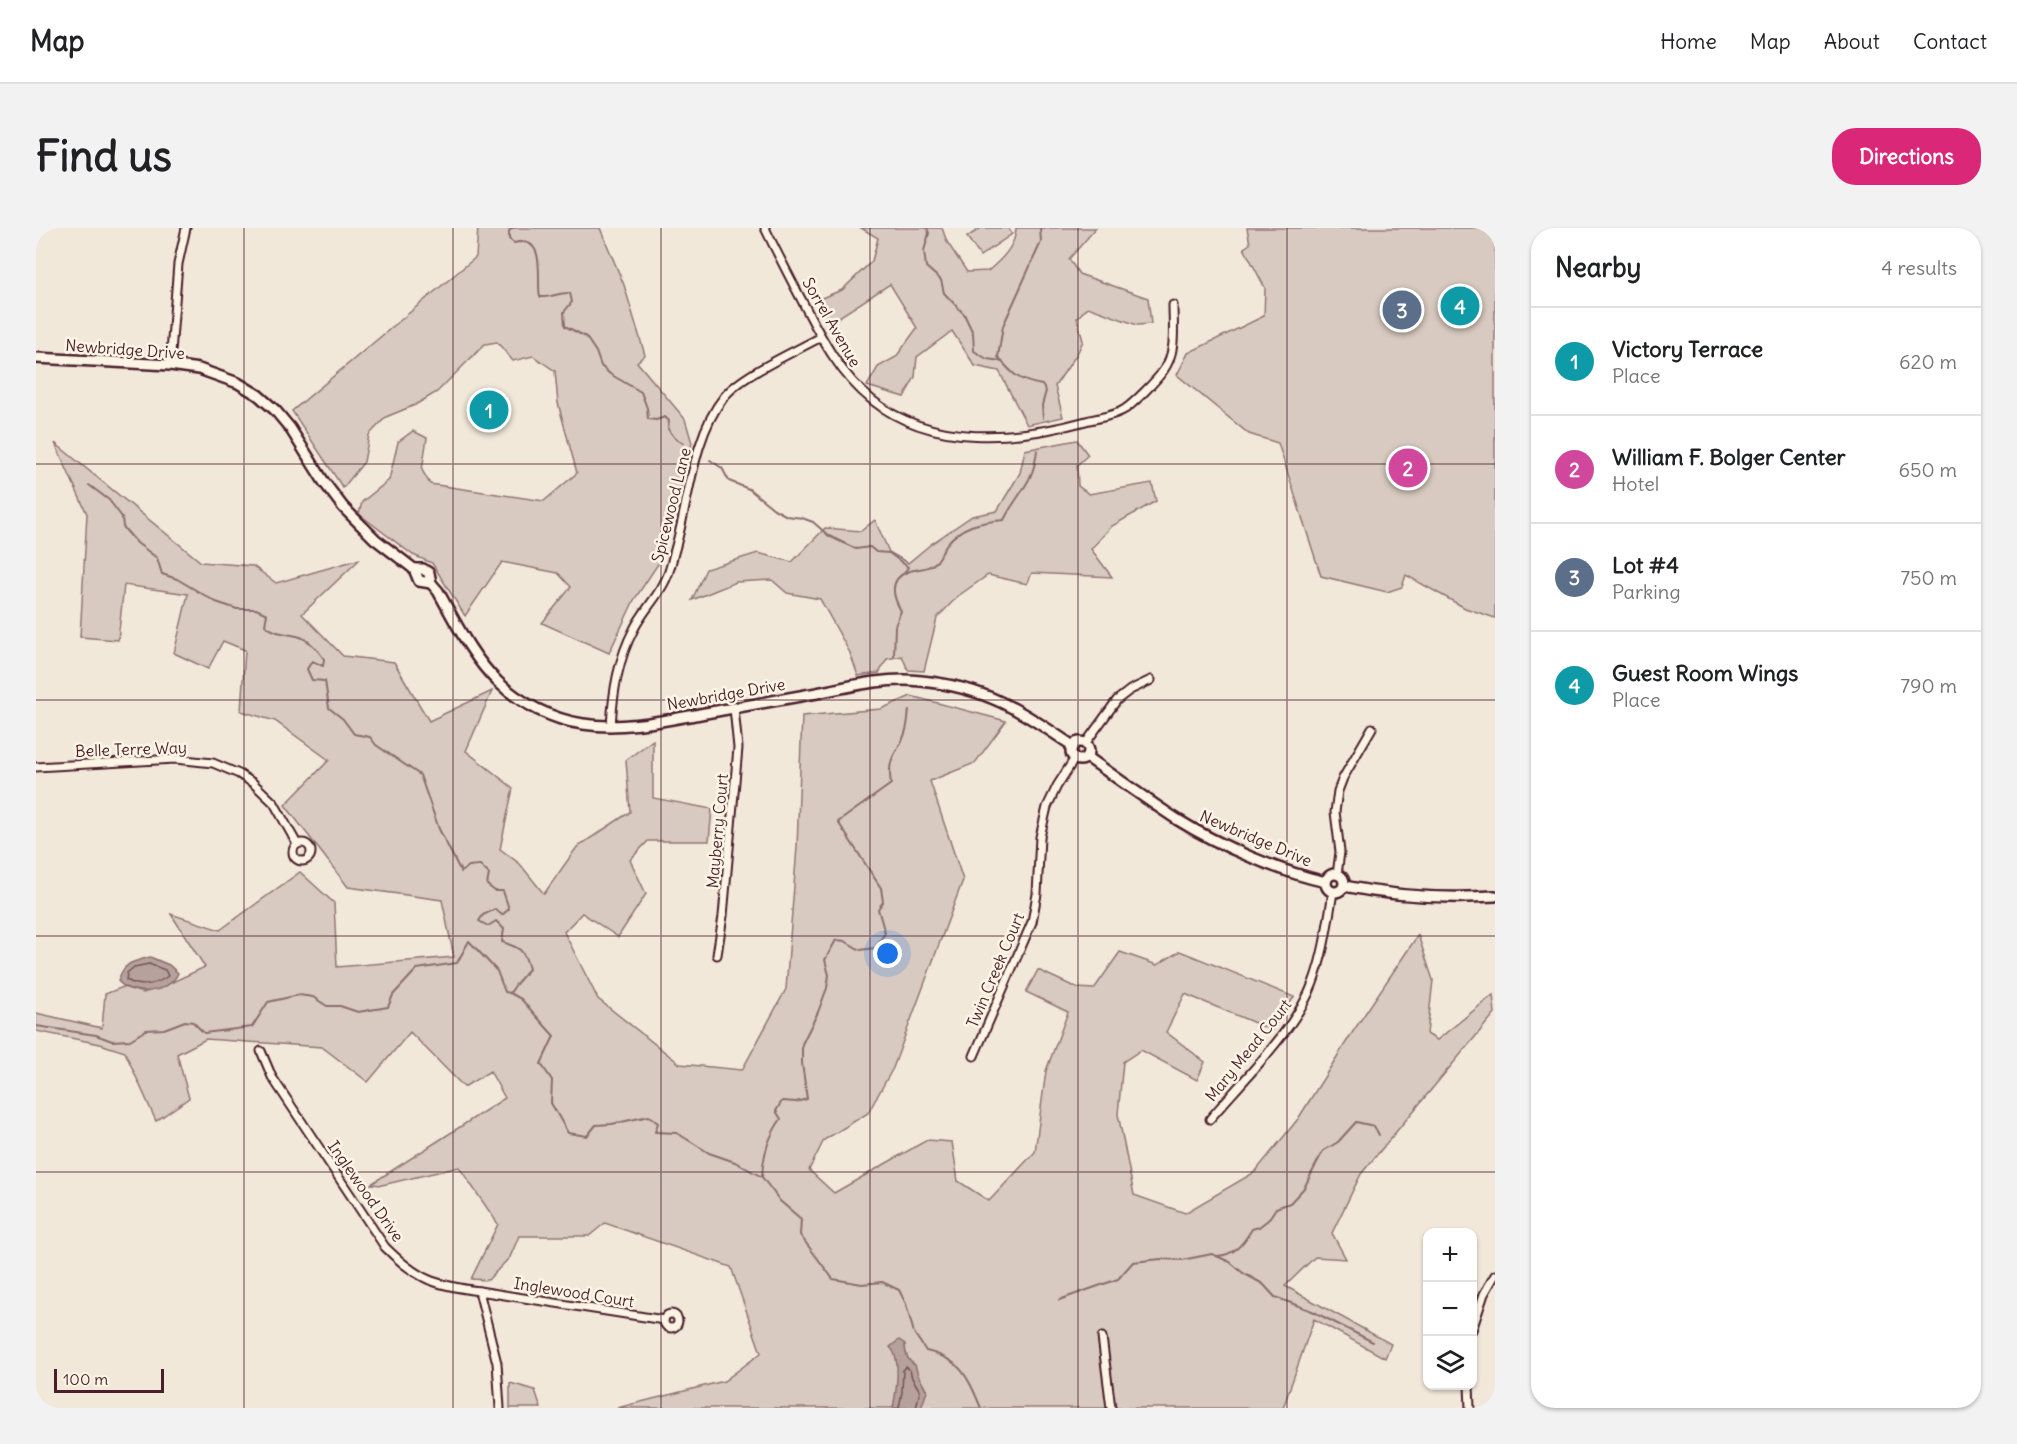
<!DOCTYPE html>
<html lang="en">
<head>
<meta charset="utf-8">
<style>
	body { margin:0; font-family:Delius,sans-serif; background:#f2f2f2; color:#202124 }
	.controls { position:absolute; right:18px; bottom:18px; display:grid; overflow:hidden; border-radius:12px; box-shadow:0 2px 4px #0004 }
	.controls button { width:54px; height:54px; display:grid; place-items:center; padding:0; border:0; border-bottom:2px solid #e0e0e0; background:#fff; color:#202124; font:30px sans-serif }
	.scale { position:absolute; left:18px; bottom:15px; width:110px; box-sizing:border-box; padding-left:6px; border:3px solid #4a1f2b; border-top:0; font-size:16px; line-height:21px; white-space:nowrap; color:#4a1f2b; -webkit-text-stroke:4px #fcf5e5; paint-order:stroke }
	.you { position:absolute; left:852px; top:726px; width:21px; height:21px; margin:-15px; border:4px solid #fff; border-radius:50%; background:#1a73e8; box-shadow:0 0 0 9px #1a73e833 }
	.badge { display:grid; place-items:center; width:39px; height:39px; border-radius:50%; background:#db2777; color:#fff; font-size:20px; font-weight:700 }
	.pin { position:absolute; translate:-50% -50%; border:3px solid #fff; box-shadow:0 2px 6px #0006 }
	.list { margin:0; padding:0; list-style:none }
	h2 { display:flex; justify-content:space-between; align-items:center; height:78px; margin:0; padding:0 24px; font-size:26px }
	h2 small { font-size:20px; font-weight:400; color:#757577 }
	.list li { display:grid; grid-template-columns:39px 1fr auto; gap:18px; align-items:center; box-sizing:border-box; height:108px; padding:0 24px; border-top:2px solid #e0e0e0 }
	.list b { display:block; font-size:22px; white-space:nowrap }
	.list p { margin:0; font-size:20px; white-space:nowrap; color:#757577 }
	.list em { font-size:20px; font-style:normal; color:#757577 }
	.icon { flex:none; width:33px; height:33px; fill:none; stroke:currentColor; stroke-width:2; stroke-linecap:round; stroke-linejoin:round }
	.map { position:relative; flex:none; width:1459px; height:1180px; overflow:hidden; border-radius:24px }
	header { display:flex; align-items:center; gap:36px; box-sizing:border-box; height:84px; padding:0 30px; background:#fff; border-bottom:2px solid #e0e0e0 }
	header strong { font-size:28px }
	nav { display:flex; gap:33px; margin-inline-start:auto; font-size:21px }
	.intro { display:flex; align-items:center; justify-content:space-between; box-sizing:border-box; height:144px; padding:0 36px }
	h1 { margin:0; font-size:42px }
	.button { padding:15px 27px; border-radius:24px; background:#db2777; color:#fff; font-size:21px; font-weight:700 }
	main { display:flex; gap:36px; padding:0 36px }
	aside { flex:1; background:#fff; border-radius:24px; box-shadow:0 2px 4px #0004 }
	.map>svg:first-child { display:block }
	.green { fill:#d8cac0; stroke:#917476; stroke-width:1.5 }
	.water { fill:#b6a19c; stroke:#8b6d6f; stroke-width:1.5 }
	.lines { fill:none; stroke-linecap:round; stroke-linejoin:round }
	.shore { stroke:#755358; stroke-width:1.5 }
	.stream { stroke:#8b6d6f; stroke-width:2 }
	.minor-casing { stroke:#4a1f2b; stroke-width:11 }
	.tertiary-casing { stroke:#4a1f2b; stroke-width:14 }
	.minor { stroke:#fcf5e5; stroke-width:7 }
	.tertiary { stroke:#fcf5e5; stroke-width:9 }
	.grid { fill:none; stroke:#4a1f2b; stroke-width:1.5; stroke-opacity:0.55 }
	.labels { text-anchor:middle; stroke-width:5; stroke-linejoin:round; paint-order:stroke }
	.street-label { font-size:16px; fill:#4a1f2b; stroke:#fcf5e5 }
</style>
</head>
<body>
<header>
<strong>Map</strong>
<nav><a>Home</a><a>Map</a><a>About</a><a>Contact</a></nav>
</header>
<div class="intro"><h1>Find us</h1><a class="button">Directions</a></div>
<main>
<div class="map">
<svg width="1459" height="1180" viewBox="0 0 1459 1180">
	<rect width="100%" height="100%" fill="#f1e8da"/>
	<filter id="ink" filterUnits="userSpaceOnUse"><feTurbulence type="fractalNoise" baseFrequency=".0167" numOctaves="2"/><feDisplacementMap in="SourceGraphic" scale="12" xChannelSelector="R" yChannelSelector="G"/><feConvolveMatrix kernelMatrix="1 2 1 2 8 2 1 2 1" color-interpolation-filters="sRGB"/></filter>
	<g filter="url(#ink)">
		<g class="green">
			<path d="M442,0H564L588,57L609,127L601,134L649,191L656,215L626,330L598,372L573,425L506,395L535,359L522,345L466,334L429,388L396,335L377,327L323,286L326,274L353,252L362,214L377,203L391,210L386,242L394,256L508,273L541,245L522,175L519,143L497,128L477,133L461,114L449,116L401,164L379,177L350,189L333,207L328,234L307,260L256,183L440,29Z"/>
			<path d="M825,0H906L911,14L931,44L952,43C965,32 980,18 980,0H1060L1033,31L1043,46L1112,70L1115,96L1101,97L1052,79L1041,90L1047,113L1041,126L1019,158L1027,189L991,197L963,143L939,138L916,103L881,129L879,149L868,169L831,158L842,139L860,129L881,100L854,56L794,95L783,71L806,62L836,33L842,10Z"/>
			<path d="M945,0H972L976,6L944,28L931,9Z"/>
			<path d="M1211,0H1459V390L1429,380L1370,347L1366,359L1351,364L1285,348L1242,215L1213,206L1141,147L1152,125L1228,88L1229,60L1208,20L1214,16Z"/>
			<path d="M1041,212L1052,227L1041,237L1042,258L1053,266L1116,255L1120,273L1076,298L1055,321L1076,349L996,345L991,356L952,347L922,368L901,390L888,443L872,442L866,428L851,431L843,445L822,448L814,425L784,371L751,365L736,352L700,354L656,372L670,341L722,325L756,334L789,300L825,303L839,292L853,324L872,335L895,316L936,288L961,283L984,245L989,222Z"/>
			<path d="M19,215L165,334L217,338L240,355L324,331L266,386L307,428L358,434L393,493L456,463L430,523L477,560L464,621L484,636L508,666L541,619L594,584L590,532L617,512V570L676,581L673,613H612L594,632L610,666L582,709L546,685L528,704L562,771L644,836L706,842L750,761L761,619L766,488L845,481L875,468L970,493L939,535L894,553L927,652L857,840L832,885L788,912L773,942L798,965L891,912L916,914L922,953L953,973L999,924L1010,843L1032,784L990,764L1002,742L1041,760L1058,761L1084,724L1121,737L1144,723L1258,769L1236,802L1149,766L1130,804L1169,834L1161,852L1105,822L1087,834L1082,886L1098,967L1149,985L1219,944L1262,891L1314,808L1382,707L1397,752L1391,806L1401,812L1457,767L1459,785L1325,946L1296,1005L1310,1031L1279,1029L1249,1058L1355,1116L1349,1130L1278,1091L1247,1180H581L688,1153L725,1125L695,1039L569,995L553,1008H483L474,1029L452,1052L435,1051L462,996L423,939L346,957L335,956L469,870L454,843L428,859L374,804L332,854L286,819L170,811L141,826L153,870L120,893L89,824L64,816L0,803V785L66,800L69,766L87,759L107,765L128,758L169,739L135,686L184,702L264,644L298,675L301,739L418,729L406,672L312,659L249,577L293,532L239,493L205,483L209,422L187,413L172,441L138,425L152,366L88,357L82,412L44,409L51,286Z"/>
			<path d="M474,1155L499,1162L505,1180H474Z"/>
		</g>
		<g class="water">
			<path d="M114,729L133,737L142,745C134,766 95,769 82,753C88,734 96,734 114,729Z"/>
			<path d="M863,1112L869,1116C869,1124 871,1133 879,1137L882,1147L891,1163L885,1180H857C860,1165 866,1130 854,1119Z"/>
		</g>
		<g class="lines">
			<g class="shore">
				<path d="M113,736L129,742L132,748C118,758 105,760 90,752L91,745L98,739Z"/>
				<path d="M863,1180L866,1164L867,1142L870,1139L874,1142L876,1150L884,1163L880,1180"/>
			</g>
			<g class="stream">
				<path d="M477,0L473,3V11L478,15C512,6 500,52 504,69C515,70 523,64 534,65L536,74L528,84L529,98L550,109L560,124L565,138L574,146L605,164L611,180L612,191L620,192L629,189L633,193L632,201L639,210L647,215"/>
				<path d="M891,0L893,5L888,23L890,39L905,52L908,65L928,86L937,105L938,123L951,131L965,133"/>
				<path d="M1004,0L1005,14L967,98L962,129C977,147 983,153 1006,157L1010,163L1006,177L1007,190"/>
				<path d="M674,232L686,240L693,253L713,261L738,281L751,288L766,290L777,294L793,308L820,321L834,319L840,324L853,325L872,339L869,344"/>
				<path d="M53,257L73,272L86,289L87,299L101,315L121,330L126,346L141,351L180,374L201,381H220L231,386L229,397C239,406 249,405 261,408C273,411 281,421 288,431L287,438L276,433L271,441L276,452L289,453L293,480L307,491L318,506L334,509L340,517L384,547L403,601L425,644L433,638L444,637L453,646L451,657L459,663H467L473,681L466,687L459,681L447,687L443,693L452,698L460,693L468,701L466,714C485,720 488,722 493,741L480,756L474,765L485,771L518,808L505,836L516,852L515,875L532,905L551,908L560,897L576,896L613,888L622,895L619,904L641,905L673,925L699,934L726,949L744,973L765,991L764,1007L797,1051L826,1056L846,1054L863,1062L870,1076L878,1105L890,1123C925,1131 932,1149 945,1180"/>
				<path d="M858,428L859,398L865,383C857,369 852,352 871,344C881,340 893,342 901,333C905,328 907,322 910,317C925,297 945,294 968,292C981,265 998,256 1001,222"/>
				<path d="M0,798L60,807L76,813L94,812L110,802L128,801L149,793L157,794L168,805L216,799L232,774L263,767L277,769L291,778H304L322,784L352,779L357,767L381,741L421,735L433,713L461,743L469,764L474,765"/>
				<path d="M726,949C727,927 732,909 745,891L740,883L746,873L760,874L771,871L766,835V816L782,784L791,760L793,747L789,732L800,712L809,713L824,722L839,720L849,705L842,681L847,674L845,660L802,594L855,556C850,525 864,525 870,502C872,495 872,488 873,482"/>
				<path d="M1181,1028C1199,1027 1207,1016 1216,1001L1223,999L1232,992L1240,980L1254,975L1268,960L1287,923L1302,914L1320,894L1338,898L1343,907"/>
				<path d="M1023,1072L1082,1051L1097,1034L1125,1031L1146,1032L1176,1026L1194,1034L1207,1045L1227,1056L1239,1069L1276,1083L1337,1114"/>
			</g>
			<defs>
				<g id="minor">
					<path d="M729,0C740,23 752,46 764,69C784,107 802,145 836,172C896,220 981,212 1050,193C1061,190 1079,188 1089,181C1097,176 1121,152 1127,143C1141,125 1137,99 1137,77"/>
					<path d="M134,137L142,36L150,0"/>
					<path d="M575,498C577,464 582,431 598,401C607,383 622,369 630,351C634,343 636,333 638,325C653,276 656,209 688,169C705,147 760,123 785,109"/>
					<path d="M1049,516L1081,472L1094,462L1115,452"/>
					<path d="M0,539L139,531L177,535L203,546L217,555L238,575L261,616"/>
					<circle cx="266" cy="624" r="9"/>
					<path d="M1301,647L1304,624L1299,584L1302,563L1307,550L1336,500"/>
					<path d="M681,727L687,688L702,520L698,480"/>
					<path d="M225,823L236,849L349,1019C382,1052 398,1057 443,1063L461,1135L464,1180"/>
					<path d="M938,828L996,694L1001,666L1004,609L1011,579L1021,558L1039,530"/>
					<path d="M1174,891C1206,853 1260,801 1277,755C1288,726 1292,694 1297,664"/>
					<path d="M443,1063L628,1092"/>
					<circle cx="635" cy="1093" r="7"/>
					<path d="M1436,1102L1448,1066L1459,1047"/>
					<path d="M1066,1109L1075,1180"/>
					<path d="M1433,1158L1434,1180"/>
				</g>
				<g id="tertiary">
					<path d="M0,130L134,137L163,141L202,155L222,167L239,182L254,200L288,254L307,279L339,311L378,341L383,353L395,355"/>
					<path d="M378,341H387L393,345L395,355L402,363C420,395 436,429 462,454C484,475 517,492 547,496C586,502 626,493 664,486C703,479 742,472 781,465C815,458 850,449 885,453C950,459 985,483 1037,518"/>
					<circle cx="1044" cy="523" r="9"/>
					<path d="M1051,529C1081,550 1111,572 1142,592C1182,617 1244,644 1290,654"/>
					<circle cx="1299" cy="655" r="9"/>
					<path d="M1308,658C1357,668 1409,671 1459,668"/>
				</g>
			</defs>
			<use href="#minor" class="minor-casing"/>
			<use href="#tertiary" class="tertiary-casing"/>
			<use href="#minor" class="minor"/>
			<use href="#tertiary" class="tertiary"/>
		</g>
	</g>
	<path class="grid" d="M208,0V1180M417,0V1180M625,0V1180M834,0V1180M1042,0V1180M1251,0V1180M0,236H1459M0,472H1459M0,708H1459M0,944H1459"/>
	<g class="labels">
		<g class="street-label">
			<text transform="translate(796 94) rotate(60)" y="6">Sorrel Avenue</text>
			<text transform="translate(89 121) rotate(4)" y="6">Newbridge Drive</text>
			<text transform="translate(635 277) rotate(-76)" y="6">Spicewood Lane</text>
			<text transform="translate(690 466) rotate(-10)" y="6">Newbridge Drive</text>
			<text transform="translate(95 521) rotate(-2)" y="6">Belle Terre Way</text>
			<text transform="translate(681 603) rotate(-85)" y="6">Mayberry Court</text>
			<text transform="translate(1220 610) rotate(23)" y="6">Newbridge Drive</text>
			<text transform="translate(959 742) rotate(-67)" y="6">Twin Creek Court</text>
			<text transform="translate(1212 822) rotate(-51)" y="6">Mary Mead Court</text>
			<text transform="translate(330 963) rotate(55)" y="6">Inglewood Drive</text>
			<text transform="translate(538 1064) rotate(9)" y="6">Inglewood Court</text>
		</g>
	</g>
</svg>
<div class="controls">
<button>+</button>
<button>−</button>
<button><svg class="icon" aria-label="layers" viewBox="0 0 24 24"><path d="M12 4l9 5-9 5-9-5zM3 14l9 5 9-5"/></svg></button>
</div>
<div class="scale">100 m</div>
<div class="you"></div>
<div class="pin badge" style="left:453px;top:182px;background:#0f9aa8">1</div>
<div class="pin badge" style="left:1372px;top:240px;background:#d1479c">2</div>
<div class="pin badge" style="left:1366px;top:82px;background:#5c6f8a">3</div>
<div class="pin badge" style="left:1424px;top:78px;background:#0f9aa8">4</div>
</div>
<aside>
<h2>Nearby<small>4 results</small></h2>
<ul class="list">
<li><span class="badge" style="background:#0f9aa8">1</span><div><b>Victory Terrace</b><p>Place</p></div><em>620 m</em></li>
<li><span class="badge" style="background:#d1479c">2</span><div><b>William F. Bolger Center</b><p>Hotel</p></div><em>650 m</em></li>
<li><span class="badge" style="background:#5c6f8a">3</span><div><b>Lot #4</b><p>Parking</p></div><em>750 m</em></li>
<li><span class="badge" style="background:#0f9aa8">4</span><div><b>Guest Room Wings</b><p>Place</p></div><em>790 m</em></li>
</ul>
</aside>
</main>
</body>
</html>
